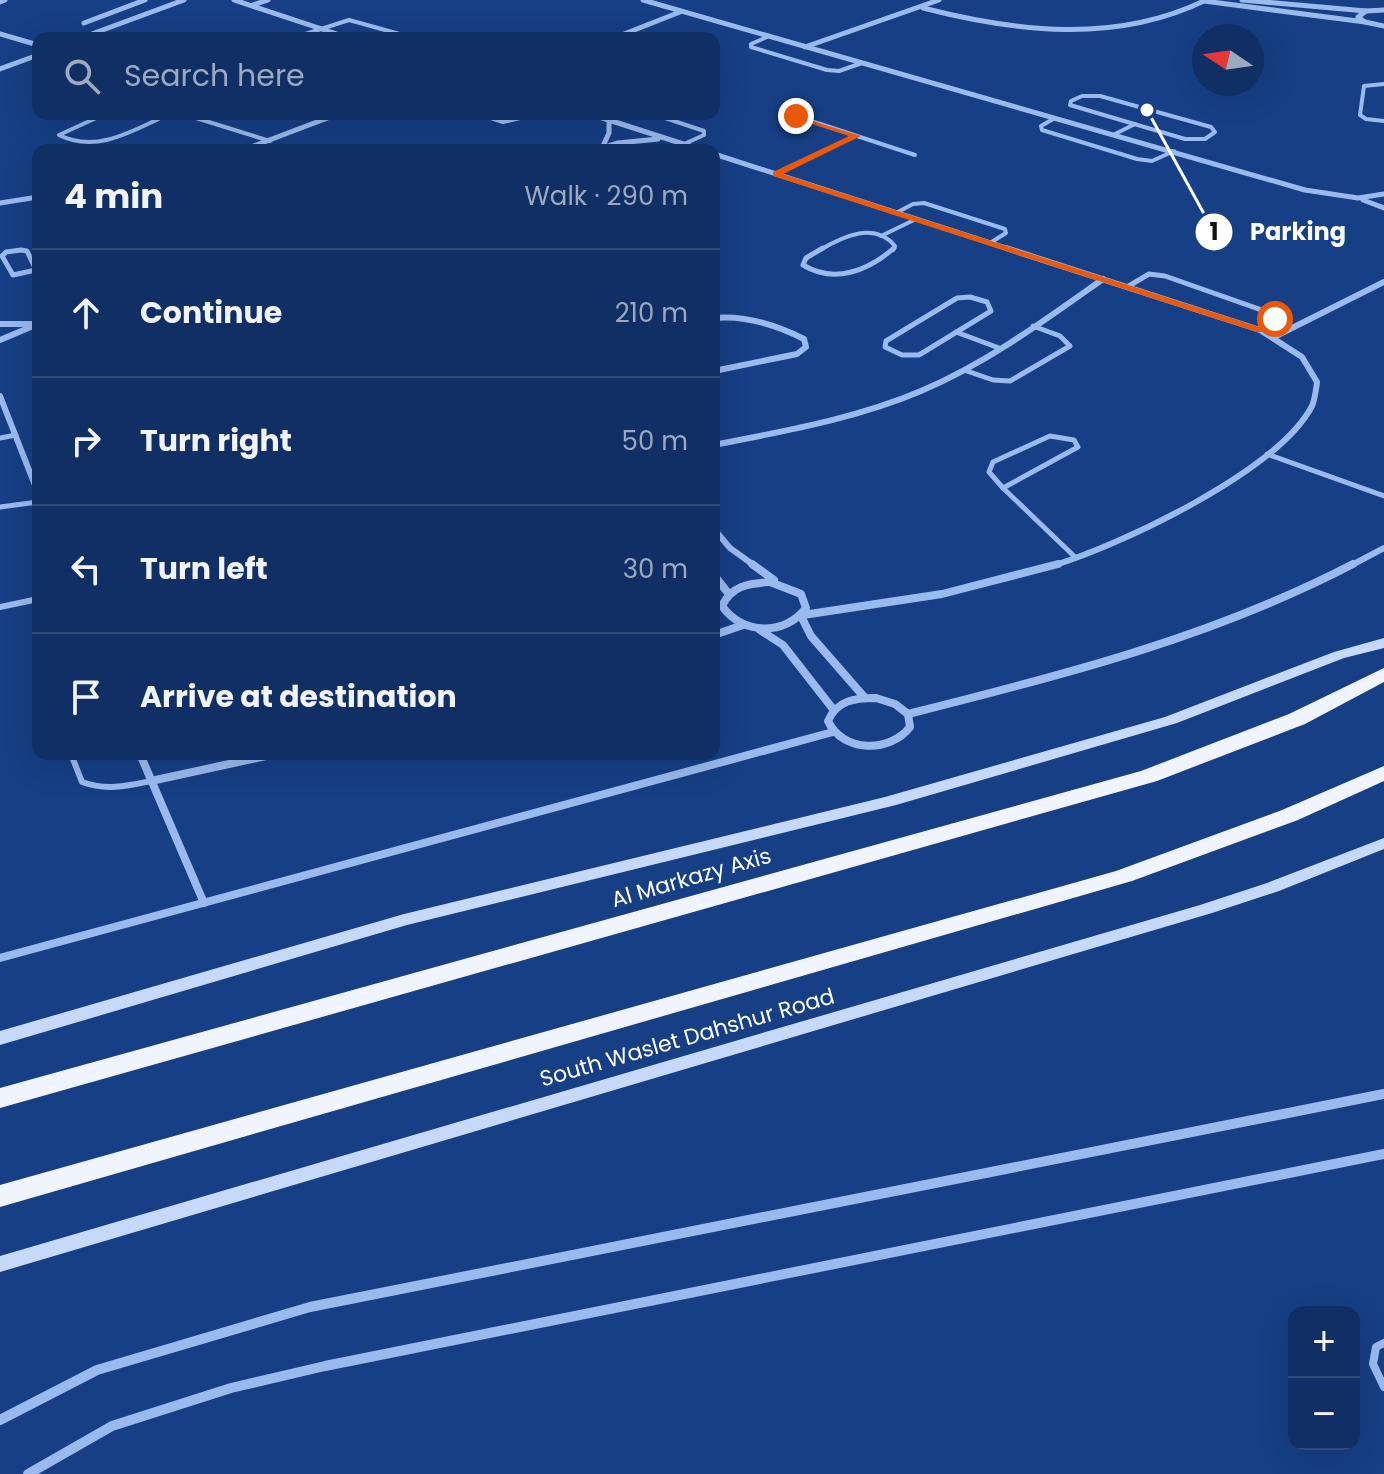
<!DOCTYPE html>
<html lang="en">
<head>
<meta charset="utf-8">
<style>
	body { margin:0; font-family:Poppins,sans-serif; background:#19376a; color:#f1f3f6 }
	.controls { position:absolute; right:24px; bottom:24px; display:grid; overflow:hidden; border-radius:16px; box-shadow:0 8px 32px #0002 }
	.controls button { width:72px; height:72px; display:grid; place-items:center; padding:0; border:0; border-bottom:2px solid #304a78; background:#102f64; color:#f1f3f6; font:40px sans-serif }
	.compass { position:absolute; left:1192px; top:24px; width:72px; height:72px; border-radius:50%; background:#102f64; box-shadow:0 8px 32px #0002; rotate:283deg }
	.stop { position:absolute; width:24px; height:24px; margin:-18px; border:6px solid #ea580c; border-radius:50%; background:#fff }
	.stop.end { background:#ea580c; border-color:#fff; box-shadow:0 2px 8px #0008 }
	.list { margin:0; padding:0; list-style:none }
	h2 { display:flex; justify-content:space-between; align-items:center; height:104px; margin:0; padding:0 32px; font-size:34px }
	h2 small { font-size:26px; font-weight:400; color:#9ca9bf }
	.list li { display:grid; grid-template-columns:52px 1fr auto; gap:24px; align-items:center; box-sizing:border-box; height:128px; padding:0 32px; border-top:2px solid #304a78 }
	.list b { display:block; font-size:30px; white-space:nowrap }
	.list em { font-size:26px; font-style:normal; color:#9ca9bf }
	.icon { flex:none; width:44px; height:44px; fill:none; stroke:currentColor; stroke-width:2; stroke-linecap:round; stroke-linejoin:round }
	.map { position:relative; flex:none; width:1384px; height:1474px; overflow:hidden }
	.search { position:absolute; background:#102f64; box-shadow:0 8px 32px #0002; left:32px; top:32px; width:688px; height:88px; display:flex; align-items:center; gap:20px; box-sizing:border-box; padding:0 28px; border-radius:16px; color:#9ca9bf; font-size:30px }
	.panel { position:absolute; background:#102f64; box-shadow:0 8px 32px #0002; left:32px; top:144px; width:688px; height:616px; border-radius:16px }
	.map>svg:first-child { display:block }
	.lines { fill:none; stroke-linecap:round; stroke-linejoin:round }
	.service-far3 { stroke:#9abaee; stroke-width:4 }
	.service-far2 { stroke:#9abaee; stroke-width:5 }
	.service-far1 { stroke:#9abaee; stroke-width:6 }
	.service { stroke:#9abaee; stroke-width:8 }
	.minor-far3 { stroke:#9abaee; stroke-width:5 }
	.minor-far2 { stroke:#9abaee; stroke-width:6 }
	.minor-far1 { stroke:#9abaee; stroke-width:8 }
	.minor { stroke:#9abaee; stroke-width:10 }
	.secondary { fill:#c7d9fa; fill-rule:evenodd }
	.trunk { fill:#f0f4ff; fill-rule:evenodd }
	.route { fill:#ea580c }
	.labels { text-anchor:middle; stroke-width:7; stroke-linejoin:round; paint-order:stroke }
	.street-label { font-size:22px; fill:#fff; stroke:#163f85 }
	.leader { fill:none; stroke:#fff; stroke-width:3 }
	.callout-dot { fill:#fff; stroke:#163f85; stroke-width:3 }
	.mark-label { font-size:24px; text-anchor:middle; font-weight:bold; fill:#111 }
	.callout-label { font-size:24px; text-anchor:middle; font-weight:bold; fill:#fff; stroke:#163f85; stroke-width:7; stroke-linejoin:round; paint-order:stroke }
</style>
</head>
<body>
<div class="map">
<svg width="1384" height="1474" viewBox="0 0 1384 1474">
	<rect width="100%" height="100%" fill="#163f85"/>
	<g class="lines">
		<g class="service-far3">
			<path d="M514,34L528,38"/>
			<path d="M767,37L751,44V47L827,70L839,71L862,63"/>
			<path d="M293,38L349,20L414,38"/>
			<path d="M1384,84L1364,86L1360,115L1366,119L1384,121"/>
			<path d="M1082,96H1100L1211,127L1215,132L1205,139H1185L1070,105L1071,101Z"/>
			<path d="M105,114L59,135C97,154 134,130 169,114"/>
			<path d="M183,114L270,141"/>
			<path d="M479,114L503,122L520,118L515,114"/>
			<path d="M653,114L704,131V135L684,144"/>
			<path d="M796,116L915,155"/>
			<path d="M1055,118L1041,126L1042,130L1137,159L1152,161L1174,151"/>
			<path d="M1115,134L1135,124"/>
			<path d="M776,174L855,136"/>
			<path d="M896,213L913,204L924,203L1005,229L1006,233L990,243"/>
			<path d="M881,236L916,219"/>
			<path d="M820,250C842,237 874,221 895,246L893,250"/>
		</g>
		<g class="service-far2">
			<path d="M823,248L806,258L803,265C834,284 868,271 894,248"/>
			<path d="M21,250L27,251L36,270L13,275L2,256L6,252Z"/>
			<path d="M1127,287L1149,274L1165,276L1273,314L1275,319L1260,330"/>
			<path d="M970,297L987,302L991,311L919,355H902L885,347L886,341L957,298Z"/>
			<path d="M956,332L999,348"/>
			<path d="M964,370L993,380L1010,381L1070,346L1060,336L1033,326"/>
			<path d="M1050,436L1074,440L1078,447L1003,488L989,472L993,462Z"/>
			<path d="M0,438L16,435"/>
			<path d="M1267,454L1384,496"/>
			<path d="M30,472L38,470"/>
			<path d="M1003,488L1076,558"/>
			<path d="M0,507L38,502"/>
		</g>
		<g class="service-far1">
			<path d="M0,607L38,599"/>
			<path d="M71,754L82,782C106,791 127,786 151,781"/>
		</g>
		<path class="service" d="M1384,1343L1376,1347L1373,1364L1384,1387"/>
		<g class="minor-far3">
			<path d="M234,0L349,38"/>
			<path d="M643,0L1305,190L1358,198L1384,194"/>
			<path d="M1242,0L1366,11"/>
			<path d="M1204,1L1365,22"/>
			<path d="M0,2L5,0"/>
			<path d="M253,5L268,0"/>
			<path d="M923,8C1017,32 1116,44 1206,0"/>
			<path d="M1384,10L1366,11L1358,17L1365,22L1384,26"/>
			<path d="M84,23L145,0"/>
			<path d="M0,34L38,45"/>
			<path d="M81,38L184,0"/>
			<path d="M614,38L680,12"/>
			<path d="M805,47L939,0"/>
			<path d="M0,69L38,55"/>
			<path d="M590,114L702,150"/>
			<path d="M603,146L609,133V121"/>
			<path d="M243,150L338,114"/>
			<path d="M596,150L618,143L658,139"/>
			<path d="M714,154L1012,250"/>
			<path d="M1363,200L1384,208"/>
			<path d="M0,203L38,197"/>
		</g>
		<g class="minor-far2">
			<path d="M1006,248L1260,330L1302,357L1317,382C1316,390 1315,399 1312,406C1278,471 1121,545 1052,566"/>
			<path d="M714,318C746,315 776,325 804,339L806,347L797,354L714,371"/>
			<path d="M0,324H31"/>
			<path d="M1274,337L1384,282"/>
			<path d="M0,340L38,324"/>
			<path d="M0,396L38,493"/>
			<path d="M714,445C784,431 855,419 921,391C987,363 1045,320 1103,279"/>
			<path d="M714,529L730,548L755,566"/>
			<path d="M1350,566L1384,548"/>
		</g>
		<g class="minor-far1">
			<path d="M752,564L774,580"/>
			<path d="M714,575L728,593"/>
			<path d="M770,582L801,594L806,608C785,636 742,635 722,606C732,585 748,584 770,582Z"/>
			<path d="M803,615L942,594L1058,564"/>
			<path d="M801,616L811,636L865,698"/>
			<path d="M760,630L783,645L833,709"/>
			<path d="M714,635L743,625"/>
			<path d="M876,698L895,704L908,714L910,727C890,753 843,753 828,721C837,700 855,698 876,698Z"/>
			<path d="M908,714C1060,676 1213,637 1353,564"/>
			<path d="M140,754L204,903"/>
			<path d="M151,781L275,754"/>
			<path d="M0,958L833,732"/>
		</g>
		<g class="minor">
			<path d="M0,1420L97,1370L310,1307L1384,1094"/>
			<path d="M28,1474L112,1426L231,1388L325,1366L1384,1154"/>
		</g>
		<g class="secondary">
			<path d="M1384,638V648L1344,658L1177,723L896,805L407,925L0,1045V1031L404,914L885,797L1165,717L1334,652Z"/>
			<path d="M1384,838V849L1279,891L1212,913L0,1272V1256L1200,905L1267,883Z"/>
		</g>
		<g class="trunk">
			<path d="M1384,668V682L1305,724L1157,781L0,1108V1088L1141,771L1289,714Z"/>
			<path d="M1384,766V781L1298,820L1132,881L0,1207V1185L1116,871L1282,810Z"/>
		</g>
	</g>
	<path class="route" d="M793,115L861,136L783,174L1259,327L1272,317L1280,319L1264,332H1257L773,176V172L849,136L793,118Z"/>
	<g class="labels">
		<g class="street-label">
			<text transform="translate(691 877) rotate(-16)" y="8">Al Markazy Axis</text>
			<text transform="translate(687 1037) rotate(-16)" y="8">South Waslet Dahshur Road</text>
		</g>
	</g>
	<path class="leader" d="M1147 110L1214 232"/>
	<g class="callout-dot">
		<circle cx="1147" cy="110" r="8"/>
		<circle cx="1214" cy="232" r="20"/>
	</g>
	<g class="mark-label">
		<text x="1214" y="240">1</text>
	</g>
	<g class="callout-label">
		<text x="1298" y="240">Parking</text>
	</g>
</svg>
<div class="controls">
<button>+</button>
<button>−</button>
</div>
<svg class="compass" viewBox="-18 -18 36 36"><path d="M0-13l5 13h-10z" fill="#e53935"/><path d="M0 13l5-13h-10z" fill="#9ca9bf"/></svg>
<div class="stop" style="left:1275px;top:319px"></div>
<div class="stop end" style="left:796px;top:116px"></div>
<div class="search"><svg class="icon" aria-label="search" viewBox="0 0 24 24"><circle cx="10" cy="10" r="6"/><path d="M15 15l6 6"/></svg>Search here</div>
<section class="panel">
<h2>4 min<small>Walk · 290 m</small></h2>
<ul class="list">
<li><svg class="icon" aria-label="ahead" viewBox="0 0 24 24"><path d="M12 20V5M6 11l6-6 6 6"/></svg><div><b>Continue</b></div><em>210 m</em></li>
<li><svg class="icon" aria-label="right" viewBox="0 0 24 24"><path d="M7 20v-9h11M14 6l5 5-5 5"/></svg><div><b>Turn right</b></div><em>50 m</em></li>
<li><svg class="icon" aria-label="left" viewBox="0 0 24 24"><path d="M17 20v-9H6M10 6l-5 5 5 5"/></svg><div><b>Turn left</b></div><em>30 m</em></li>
<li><svg class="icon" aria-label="arrive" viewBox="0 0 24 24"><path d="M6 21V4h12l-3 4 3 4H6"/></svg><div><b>Arrive at destination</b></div></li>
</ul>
</section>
</div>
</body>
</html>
